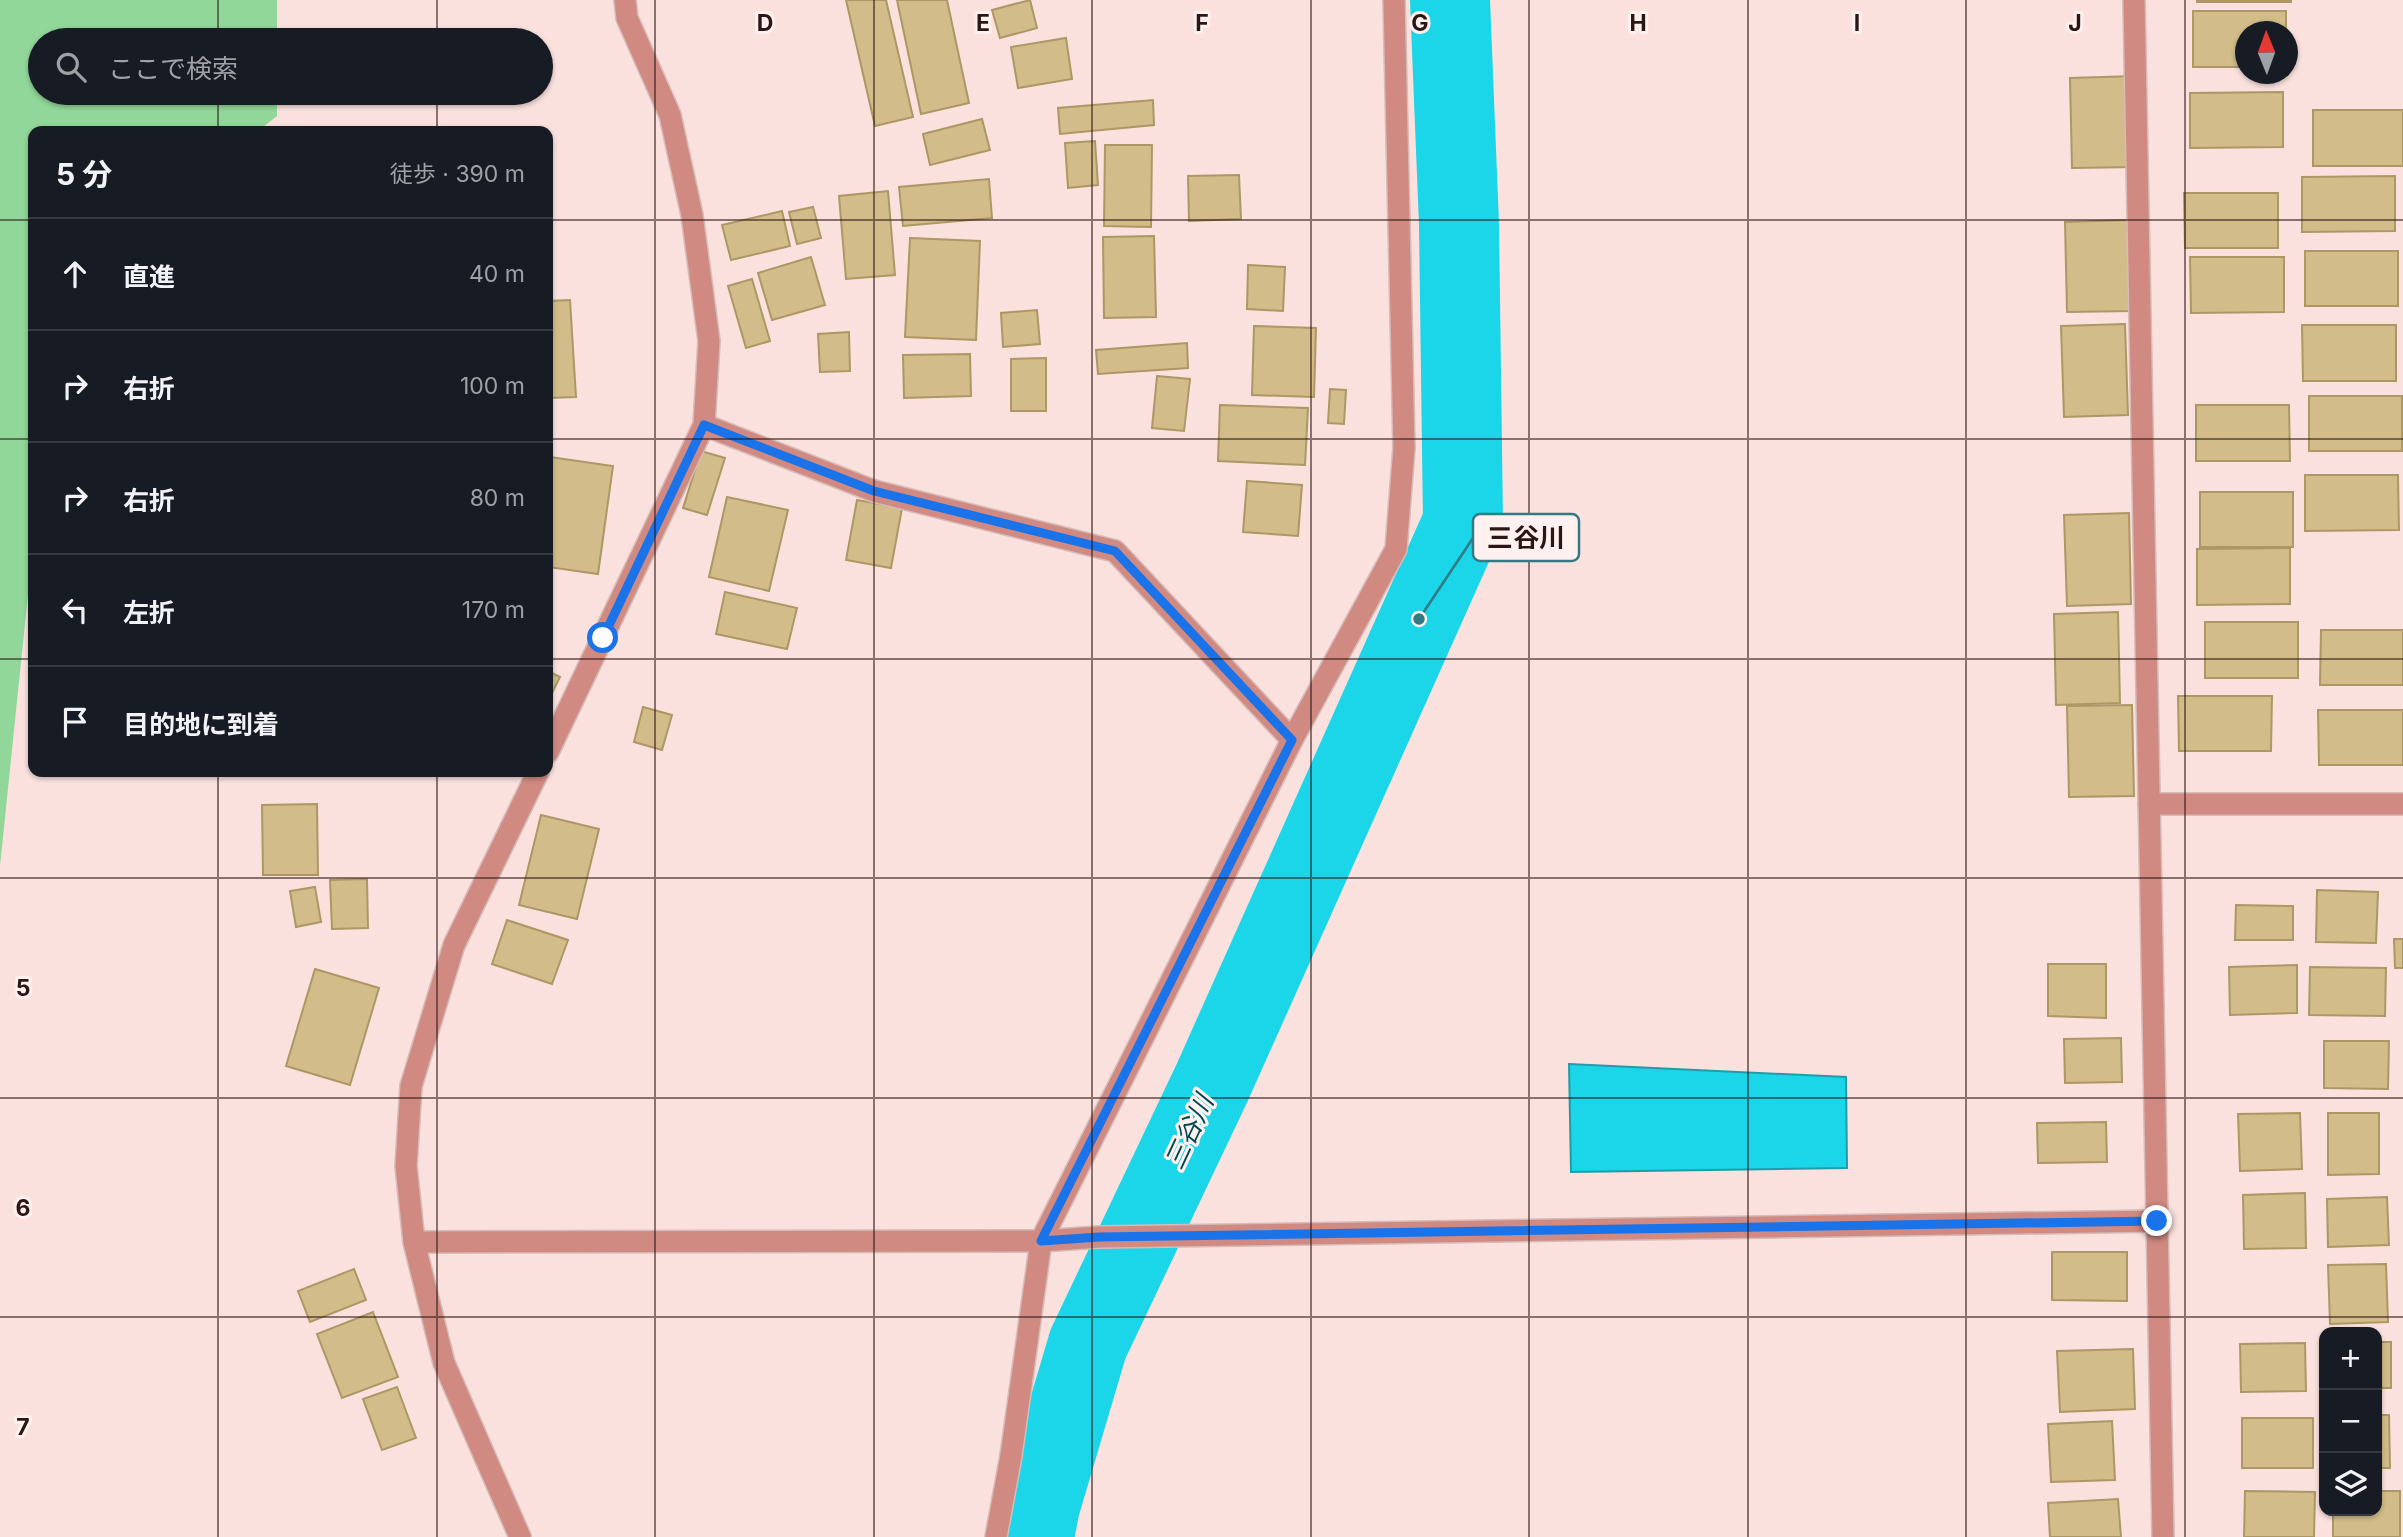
<!DOCTYPE html>
<html lang="ja">
<head>
<meta charset="utf-8">
<style>
	body { margin:0; font-family:Inter,"Noto Sans JP",sans-serif; background:#20242c; color:#f1f3f6 }
	.controls { position:absolute; right:21px; bottom:21px; display:grid; overflow:hidden; border-radius:14px; box-shadow:0 2px 5px #0004 }
	.controls button { width:63px; height:63px; display:grid; place-items:center; padding:0; border:0; border-bottom:2px solid #363941; background:#171b24; color:#f1f3f6; font:35px sans-serif }
	.compass { position:absolute; left:2235px; top:21px; width:63px; height:63px; border-radius:50%; background:#171b24; box-shadow:0 2px 5px #0004; rotate:359deg }
	.stop { position:absolute; width:21px; height:21px; margin:-16px; border:5px solid #1a73e8; border-radius:50%; background:#fff }
	.stop.end { background:#1a73e8; border-color:#fff; box-shadow:0 2px 7px #0008 }
	.list { margin:0; padding:0; list-style:none }
	h2 { display:flex; justify-content:space-between; align-items:center; height:91px; margin:0; padding:0 28px; font-size:30px }
	h2 small { font-size:23px; font-weight:400; color:#9ea1a6 }
	.list li { display:grid; grid-template-columns:46px 1fr auto; gap:21px; align-items:center; box-sizing:border-box; height:112px; padding:0 28px; border-top:2px solid #363941 }
	.list b { display:block; font-size:26px; white-space:nowrap }
	.list em { font-size:23px; font-style:normal; color:#9ea1a6 }
	.icon { flex:none; width:38px; height:38px; fill:none; stroke:currentColor; stroke-width:2; stroke-linecap:round; stroke-linejoin:round }
	.map { position:relative; flex:none; width:2403px; height:1537px; overflow:hidden }
	.search { position:absolute; background:#171b24; box-shadow:0 2px 5px #0004; left:28px; top:28px; width:525px; height:77px; display:flex; align-items:center; gap:18px; box-sizing:border-box; padding:0 24px; border-radius:38px; color:#9ea1a6; font-size:26px }
	.panel { position:absolute; background:#171b24; box-shadow:0 2px 5px #0004; left:28px; top:126px; width:525px; height:651px; border-radius:14px }
	.map>svg:first-child { display:block }
	.green { fill:#91d799 }
	.water { fill:#1bd5e9; stroke:#209ca9; stroke-width:2 }
	.lines { fill:none; stroke-linecap:round; stroke-linejoin:round }
	.river { stroke:#1bd5e9; stroke-width:80 }
	.building { fill:#d2bc89; stroke:#ac9765; stroke-width:2 }
	.street-casing { stroke:#d5bcb9; stroke-width:24 }
	.street { stroke:#d08a82; stroke-width:21 }
	.route { stroke:#1a73e8; stroke-width:9 }
	.grid { fill:none; stroke:#2c1614; stroke-width:2; stroke-opacity:0.55 }
	.labels { text-anchor:middle; stroke-width:6; stroke-linejoin:round; paint-order:stroke }
	.water-label { font-size:26px; font-style:italic; fill:#004b53; stroke:#fef1ef }
	.grid-label { font-size:23px; text-anchor:middle; font-weight:bold; fill:#2c1614; stroke:#fef1ef; stroke-width:6; stroke-linejoin:round; paint-order:stroke }
	.leader { fill:none; stroke:#337a84; stroke-width:2.5 }
	.callout-dot { fill:#337a84; stroke:#fef1ef; stroke-width:2.5 }
	.callout { fill:#fef1ef; stroke:#337a84; stroke-width:2.5 }
	.callout-label { font-size:26px; text-anchor:middle; font-weight:bold; fill:#2c1614 }
</style>
</head>
<body>
<div class="map">
<svg width="2403" height="1537" viewBox="0 0 2403 1537">
	<rect width="100%" height="100%" fill="#fae1dd"/>
	<path class="green" d="M0,0H277V40H40V93H277V116L258,131H33V546L0,866Z"/>
	<path class="water" d="M1569,1064L1846,1077L1847,1168L1571,1172Z"/>
	<g class="lines">
		<path class="river" d="M1034,1537L1040,1506L1088,1344L1212,1083L1463,522L1459,224L1450,0"/>
	</g>
	<g class="building">
		<path d="M846,0H886L913,117L875,126Z"/>
		<path d="M897,0H947L969,103L921,114Z"/>
		<path d="M1030,0L1037,28L1000,38L992,10Z"/>
		<rect x="2197" y="0" width="94" height="2"/>
		<path d="M2193,11H2286V32H2246V67H2193Z"/>
		<path d="M1066,38L1072,79L1018,88L1011,47Z"/>
		<path d="M2135,76L2137,167L2072,168L2070,78Z"/>
		<path d="M2283,92V147L2190,148V93Z"/>
		<path d="M1153,100L1154,125L1060,134L1058,108Z"/>
		<rect x="2313" y="110" width="90" height="56"/>
		<path d="M982,119L990,150L930,165L923,134Z"/>
		<path d="M1095,141L1098,185L1068,188L1065,143Z"/>
		<path d="M1105,145H1152L1151,227L1104,226Z"/>
		<path d="M1239,175L1241,219L1189,221L1188,176Z"/>
		<path d="M2395,176V231L2302,232V177Z"/>
		<path d="M989,179L992,218L903,226L899,187Z"/>
		<path d="M888,191L895,275L846,279L839,196Z"/>
		<path d="M2184,193H2278V248H2185Z"/>
		<path d="M813,207L821,238L797,244L789,212Z"/>
		<path d="M782,211L790,246L731,260L722,225Z"/>
		<path d="M2130,220L2132,311L2067,312L2065,222Z"/>
		<path d="M1154,236L1156,317L1104,318L1103,237Z"/>
		<path d="M910,238L980,241L976,340L905,337Z"/>
		<rect x="2305" y="251" width="93" height="55"/>
		<path d="M811,257L825,305L772,320L758,273Z"/>
		<path d="M2190,257H2284V312L2191,313Z"/>
		<path d="M1248,265L1285,267L1283,311L1247,309Z"/>
		<path d="M752,279L770,341L746,348L728,286Z"/>
		<path d="M570,300L576,397L548,398V301Z"/>
		<path d="M1037,310L1040,344L1003,347L1001,313Z"/>
		<path d="M2125,324L2128,415L2064,417L2061,326Z"/>
		<path d="M2302,325H2396V381H2303Z"/>
		<path d="M1254,326L1316,328L1314,397L1252,395Z"/>
		<path d="M849,332L850,371L820,372L818,334Z"/>
		<path d="M1187,343L1188,368L1098,374L1096,350Z"/>
		<path d="M970,354L971,396L904,398L903,355Z"/>
		<path d="M1046,358V411H1011V359Z"/>
		<path d="M1157,376L1190,379L1184,431L1152,428Z"/>
		<path d="M1330,389L1346,390L1344,424L1328,423Z"/>
		<rect x="2309" y="396" width="93" height="55"/>
		<path d="M1220,405L1308,408L1305,465L1218,461Z"/>
		<path d="M2196,405H2289L2290,461H2196Z"/>
		<path d="M701,451L725,458L707,515L683,508Z"/>
		<path d="M550,457L613,466L598,574L548,567V473Z"/>
		<path d="M2305,475H2398L2399,530L2305,531Z"/>
		<path d="M1247,481L1302,485L1298,536L1243,532Z"/>
		<rect x="2200" y="492" width="93" height="55"/>
		<path d="M727,497L788,510L769,591L709,577Z"/>
		<path d="M857,500L902,508L891,568L846,560Z"/>
		<path d="M2129,513L2131,604L2067,606L2064,515Z"/>
		<path d="M2290,548V604L2197,605V549Z"/>
		<path d="M725,592L797,608L787,649L716,634Z"/>
		<path d="M2118,612L2120,703L2056,705L2054,614Z"/>
		<rect x="2205" y="622" width="93" height="56"/>
		<path d="M2321,630H2403V685H2320Z"/>
		<path d="M548,671L560,677L548,701Z"/>
		<path d="M2178,696H2272L2271,751H2179Z"/>
		<path d="M2132,705L2134,796L2069,797L2067,706Z"/>
		<path d="M643,707L672,715L662,750L634,742Z"/>
		<path d="M2318,710H2403V765H2319Z"/>
		<path d="M264,772H305V774L264,776Z"/>
		<path d="M317,804L318,875H263L262,805Z"/>
		<path d="M541,815L599,829L577,919L519,905Z"/>
		<path d="M367,879L368,928L332,929L330,880Z"/>
		<path d="M315,887L321,922L296,927L290,891Z"/>
		<path d="M2317,890L2378,892L2376,943L2316,942Z"/>
		<path d="M2236,905L2293,906V940H2235Z"/>
		<path d="M507,920L568,940L552,984L492,964Z"/>
		<path d="M2394,939H2403V968H2395Z"/>
		<path d="M2048,964H2106V1018L2048,1016Z"/>
		<path d="M2297,965V1013L2230,1015L2229,967Z"/>
		<path d="M2310,967L2386,968L2385,1016L2309,1015Z"/>
		<path d="M315,969L379,988L350,1085L286,1066Z"/>
		<path d="M2121,1038L2122,1082L2065,1083L2064,1039Z"/>
		<path d="M2324,1041H2389L2388,1089L2324,1088Z"/>
		<path d="M2300,1113L2302,1169L2240,1171L2238,1114Z"/>
		<path d="M2328,1113H2379V1174L2328,1175Z"/>
		<path d="M2106,1122L2107,1162L2038,1163L2037,1123Z"/>
		<path d="M2305,1193L2306,1248L2244,1249L2243,1195Z"/>
		<path d="M2387,1197L2389,1245L2328,1247L2327,1199Z"/>
		<path d="M2052,1252H2127V1301L2052,1300Z"/>
		<path d="M2386,1264L2388,1322L2330,1324L2328,1265Z"/>
		<path d="M354,1269L366,1300L310,1322L298,1291Z"/>
		<path d="M373,1312L398,1377L342,1398L317,1334Z"/>
		<rect x="2377" y="1342" width="14" height="46"/>
		<path d="M2305,1343L2306,1391L2241,1392L2240,1344Z"/>
		<path d="M2133,1349L2135,1409L2060,1412L2057,1351Z"/>
		<path d="M397,1387L416,1438L382,1450L363,1399Z"/>
		<path d="M2377,1415H2389L2390,1468H2377Z"/>
		<rect x="2242" y="1418" width="71" height="50"/>
		<path d="M2112,1421L2115,1480L2051,1482L2048,1424Z"/>
		<path d="M2245,1491L2315,1492L2314,1537H2244Z"/>
		<path d="M2377,1491H2400V1537H2333V1511H2377Z"/>
		<path d="M2118,1499L2121,1537H2050L2048,1503Z"/>
	</g>
	<g class="lines">
		<defs>
			<g id="street">
				<path d="M2134,0L2163,1537"/>
				<path d="M704,425L874,491L1115,551L1292,740"/>
				<path d="M548,752L704,425L709,341L692,215L670,115L627,18L625,0"/>
				<path d="M2149,804H2403"/>
				<path d="M414,1242L1041,1241L1099,1237L2157,1221"/>
				<path d="M520,1537L444,1363L414,1242L406,1166L411,1086L454,945L538,772"/>
				<path d="M996,1537L1011,1456L1041,1241L1292,740L1396,549L1404,448L1394,0"/>
			</g>
		</defs>
		<use href="#street" class="street-casing"/>
		<use href="#street" class="street"/>
	</g>
	<g class="lines">
		<path class="route" d="M603,638L704,425L874,491L1115,551L1292,740L1041,1241L1099,1237L2157,1221"/>
	</g>
	<path class="grid" d="M218,0V40M437,0V40M655,0V1537M874,0V1537M1092,0V1537M1311,0V1537M1529,0V1537M1748,0V1537M1966,0V1537M2185,0V1537M218,93V131M437,93V131M0,220H33M548,220H2403M0,439H33M548,439H2403M0,659H33M548,659H2403M218,772V1537M437,772V1537M0,878H2403M0,1098H2403M0,1317H2403"/>
	<g class="labels">
		<g class="water-label">
			<text transform="translate(1189 1132) rotate(-65)" y="9">三谷川</text>
		</g>
	</g>
	<g class="grid-label">
		<text x="765" y="31">D</text>
		<text x="983" y="31">E</text>
		<text x="1202" y="31">F</text>
		<text x="1420" y="31">G</text>
		<text x="1638" y="31">H</text>
		<text x="1857" y="31">I</text>
		<text x="2075" y="31">J</text>
		<text x="23" y="996">5</text>
		<text x="23" y="1216">6</text>
		<text x="23" y="1435">7</text>
	</g>
	<path class="leader" d="M1419 619L1473 538"/>
	<circle class="callout-dot" cx="1419" cy="619" r="7"/>
	<rect class="callout" x="1473" y="514" width="106" height="47" rx="7"/>
	<g class="callout-label">
		<text x="1526" y="547">三谷川</text>
	</g>
</svg>
<div class="controls">
<button>+</button>
<button>−</button>
<button><svg class="icon" aria-label="layers" viewBox="0 0 24 24"><path d="M12 4l9 5-9 5-9-5zM3 14l9 5 9-5"/></svg></button>
</div>
<svg class="compass" viewBox="-18 -18 36 36"><path d="M0-13l5 13h-10z" fill="#e53935"/><path d="M0 13l5-13h-10z" fill="#9ea1a6"/></svg>
<div class="stop" style="left:603px;top:638px"></div>
<div class="stop end" style="left:2157px;top:1221px"></div>
<div class="search"><svg class="icon" aria-label="search" viewBox="0 0 24 24"><circle cx="10" cy="10" r="6"/><path d="M15 15l6 6"/></svg>ここで検索</div>
<section class="panel">
<h2>5 分<small>徒歩 · 390 m</small></h2>
<ul class="list">
<li><svg class="icon" aria-label="ahead" viewBox="0 0 24 24"><path d="M12 20V5M6 11l6-6 6 6"/></svg><div><b>直進</b></div><em>40 m</em></li>
<li><svg class="icon" aria-label="right" viewBox="0 0 24 24"><path d="M7 20v-9h11M14 6l5 5-5 5"/></svg><div><b>右折</b></div><em>100 m</em></li>
<li><svg class="icon" aria-label="right" viewBox="0 0 24 24"><path d="M7 20v-9h11M14 6l5 5-5 5"/></svg><div><b>右折</b></div><em>80 m</em></li>
<li><svg class="icon" aria-label="left" viewBox="0 0 24 24"><path d="M17 20v-9H6M10 6l-5 5 5 5"/></svg><div><b>左折</b></div><em>170 m</em></li>
<li><svg class="icon" aria-label="arrive" viewBox="0 0 24 24"><path d="M6 21V4h12l-3 4 3 4H6"/></svg><div><b>目的地に到着</b></div></li>
</ul>
</section>
</div>
</body>
</html>
